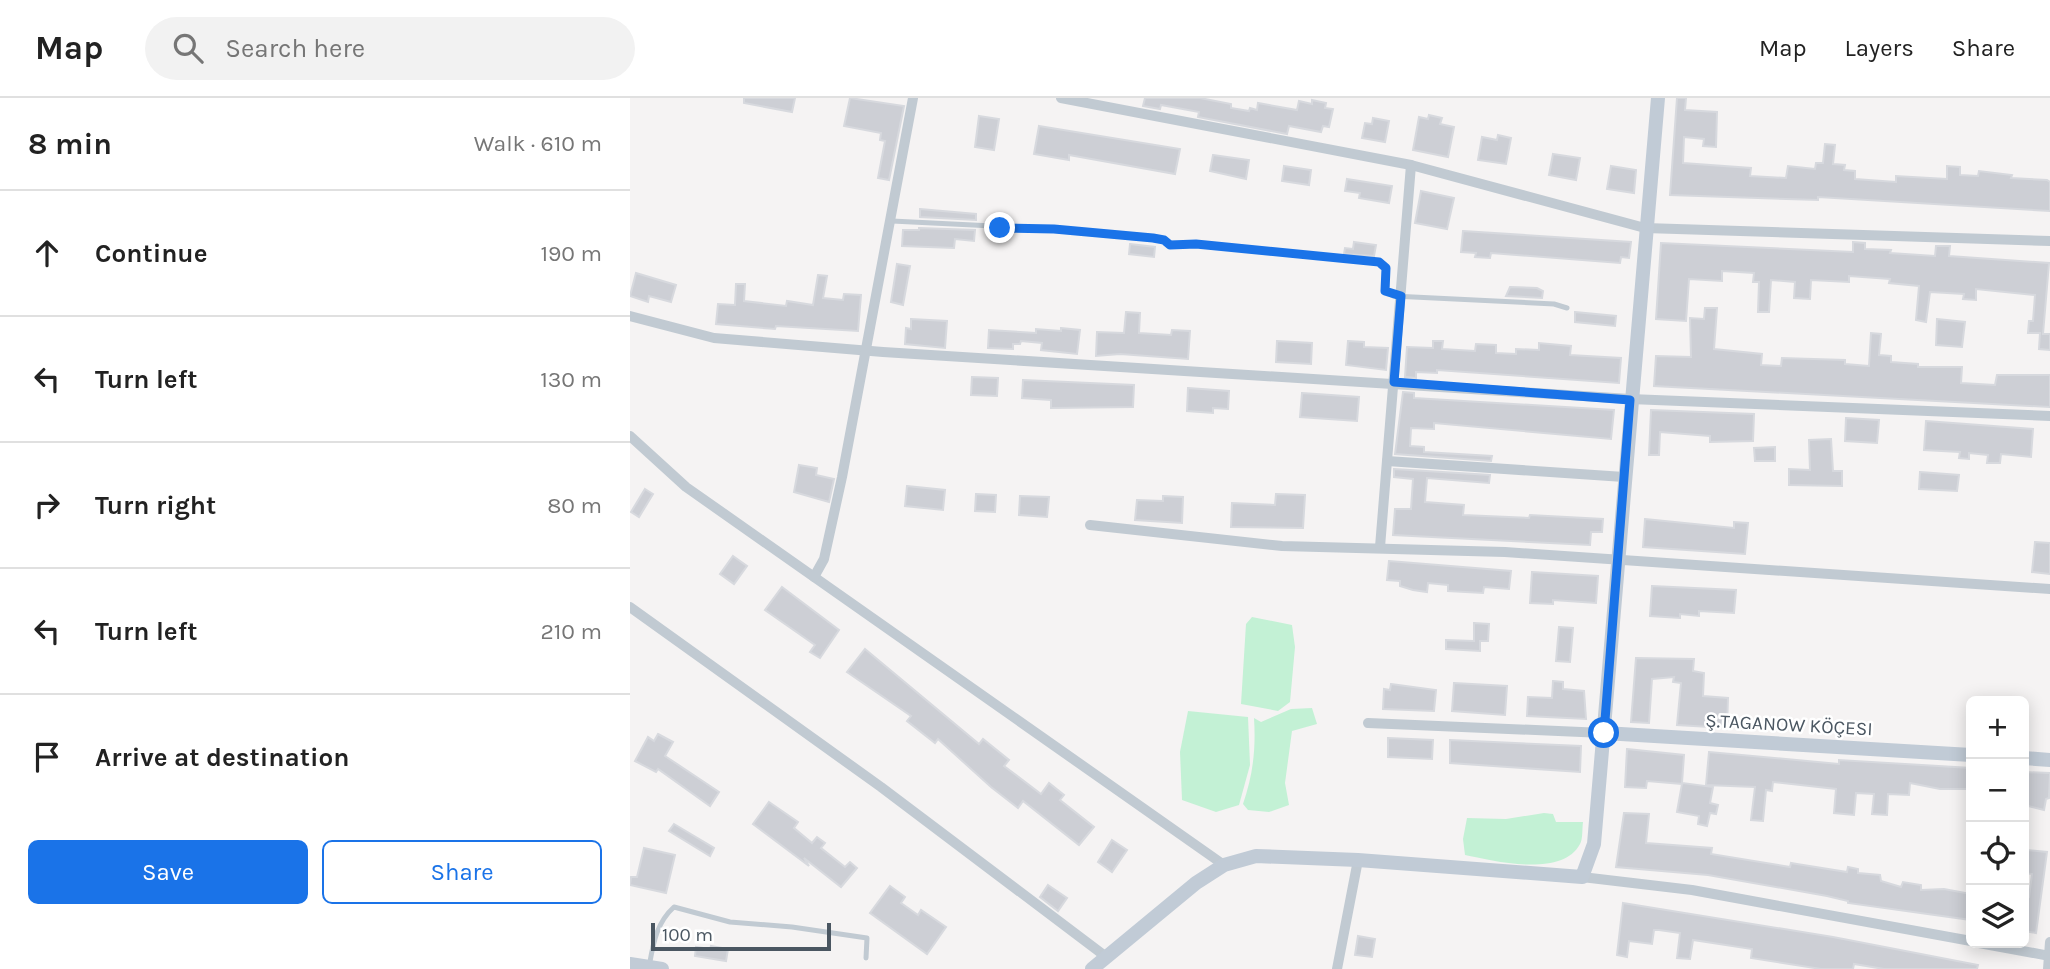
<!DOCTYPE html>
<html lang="en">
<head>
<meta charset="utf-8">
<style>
	body { margin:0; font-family:Karla,sans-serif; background:#f2f2f2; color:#222 }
	.controls { position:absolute; right:21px; bottom:21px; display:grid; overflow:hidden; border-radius:10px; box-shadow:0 4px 18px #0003 }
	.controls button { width:63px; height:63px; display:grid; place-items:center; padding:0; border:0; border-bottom:2px solid #e0e0e0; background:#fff; color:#222; font:35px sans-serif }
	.scale { position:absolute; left:21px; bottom:18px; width:180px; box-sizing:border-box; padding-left:7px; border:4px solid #4a5661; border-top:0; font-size:19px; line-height:24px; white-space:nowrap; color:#4a5661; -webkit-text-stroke:5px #fff; paint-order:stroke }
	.stop { position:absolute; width:21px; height:21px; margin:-16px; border:5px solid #1a73e8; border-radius:50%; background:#fff }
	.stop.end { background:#1a73e8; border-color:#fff; box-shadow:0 2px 7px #0008 }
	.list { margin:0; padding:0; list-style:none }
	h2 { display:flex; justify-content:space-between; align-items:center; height:91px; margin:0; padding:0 28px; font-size:30px }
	h2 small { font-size:23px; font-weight:400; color:#767676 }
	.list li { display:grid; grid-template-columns:46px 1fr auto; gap:21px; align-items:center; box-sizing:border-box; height:126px; padding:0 28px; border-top:2px solid #e0e0e0 }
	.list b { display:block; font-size:26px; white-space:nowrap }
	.list em { font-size:23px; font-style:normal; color:#767676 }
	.actions { display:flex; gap:14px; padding:21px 28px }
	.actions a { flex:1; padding:16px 0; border:2px solid #1a73e8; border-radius:10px; text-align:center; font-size:24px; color:#1a73e8 }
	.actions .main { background:#1a73e8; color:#fff }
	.icon { flex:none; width:38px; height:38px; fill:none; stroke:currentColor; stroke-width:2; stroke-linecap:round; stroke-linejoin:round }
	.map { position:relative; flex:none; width:1420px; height:871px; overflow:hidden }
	header { display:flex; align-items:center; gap:42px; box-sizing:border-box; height:98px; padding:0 35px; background:#fff; border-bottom:2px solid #e0e0e0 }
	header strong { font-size:33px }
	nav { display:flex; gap:38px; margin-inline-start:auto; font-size:24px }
	.search { width:490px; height:63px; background:#f2f2f2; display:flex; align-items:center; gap:18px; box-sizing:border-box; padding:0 24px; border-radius:38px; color:#767676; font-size:26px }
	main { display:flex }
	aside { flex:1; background:#fff }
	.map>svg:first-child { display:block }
	.green { fill:#c3f1d5 }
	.building { fill:#cdcfd5; stroke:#d7d9de; stroke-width:2 }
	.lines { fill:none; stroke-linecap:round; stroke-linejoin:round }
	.lane { stroke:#c1cad2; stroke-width:5 }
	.street { stroke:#c1cad2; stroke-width:10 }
	.secondary { stroke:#c1cbd6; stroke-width:14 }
	.route { stroke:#1a73e8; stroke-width:9 }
	.labels { text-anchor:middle; stroke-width:5; stroke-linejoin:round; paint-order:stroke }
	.street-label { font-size:19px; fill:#4a5661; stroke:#fff }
</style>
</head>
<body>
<header>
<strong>Map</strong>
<div class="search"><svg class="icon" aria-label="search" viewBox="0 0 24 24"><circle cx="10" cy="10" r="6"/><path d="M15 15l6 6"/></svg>Search here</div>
<nav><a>Map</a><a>Layers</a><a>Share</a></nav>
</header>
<main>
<aside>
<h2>8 min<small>Walk · 610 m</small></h2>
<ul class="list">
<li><svg class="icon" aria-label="ahead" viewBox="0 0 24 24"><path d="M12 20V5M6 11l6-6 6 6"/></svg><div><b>Continue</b></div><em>190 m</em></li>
<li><svg class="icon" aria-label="left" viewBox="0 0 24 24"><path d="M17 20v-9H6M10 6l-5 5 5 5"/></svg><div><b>Turn left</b></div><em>130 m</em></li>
<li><svg class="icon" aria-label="right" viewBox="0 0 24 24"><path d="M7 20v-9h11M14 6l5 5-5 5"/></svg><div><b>Turn right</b></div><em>80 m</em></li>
<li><svg class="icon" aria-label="left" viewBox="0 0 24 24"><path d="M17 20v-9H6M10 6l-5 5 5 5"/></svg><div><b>Turn left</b></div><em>210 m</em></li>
<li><svg class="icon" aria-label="arrive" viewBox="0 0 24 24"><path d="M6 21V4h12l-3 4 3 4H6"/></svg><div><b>Arrive at destination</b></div></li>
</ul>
<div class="actions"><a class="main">Save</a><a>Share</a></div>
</aside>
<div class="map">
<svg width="1420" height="871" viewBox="0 0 1420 871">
	<rect width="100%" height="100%" fill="#f5f3f3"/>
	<g class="green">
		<path d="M622,519L662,527L665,549L660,604L648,613L611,606L616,526Z"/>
		<path d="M682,610L687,626L662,633L655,685L659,707L639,714L618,712L613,706C623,677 626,651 624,620L631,624L661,611Z"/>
		<path d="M558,613L618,619L620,667L609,707L586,714L552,702L550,654Z"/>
		<path d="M914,715L923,716L926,724H953C952,731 953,741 950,746C932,780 864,763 835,757L833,741L837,720L876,721Z"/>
	</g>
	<g class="building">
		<path d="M114,0H165L162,14L114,5Z"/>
		<path d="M220,0L274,8L259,82L248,80L255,43L250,42L251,35L214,28Z"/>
		<path d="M515,0H570L601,6V10L619,13L620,10L627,12L628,5L667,12L669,3L682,6V2L696,5L695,10L703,11L699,29L693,28L691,34L659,28L657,36L568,19L569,14L531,7L530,11L513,8Z"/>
		<path d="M1047,0H1056L1055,12L1087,14L1086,49L1073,48L1074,41L1054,39L1053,65L1121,70L1120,78L1156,80L1158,68L1185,71L1186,65H1193L1195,46L1205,47L1203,66L1215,67L1214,72L1225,73V81L1266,84V78L1317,81V68L1330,69V77L1348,78L1349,73L1382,77L1381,80L1417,82L1420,84V113L1188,99V102L1040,97Z"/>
		<path d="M799,17L812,20L810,26L824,29L818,59L783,52L789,19L798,21Z"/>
		<path d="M349,18L369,21L364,52L345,49Z"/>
		<path d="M743,20L759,23L755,44L732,40L735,25L742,26Z"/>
		<path d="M409,28L550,51L545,76L439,57V62L404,56Z"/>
		<path d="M868,37L881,40L876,66L848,62L852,39L867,42Z"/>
		<path d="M923,56L950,60L946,82L919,77Z"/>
		<path d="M583,57L619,62L616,81L580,73Z"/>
		<path d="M654,68L681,72L679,87L652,83Z"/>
		<path d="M981,68L1006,72L1004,95L977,91Z"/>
		<path d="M717,81L762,88L759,105L729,100L730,95L715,93Z"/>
		<path d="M791,93L824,100L817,131L785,125Z"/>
		<path d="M290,111L346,116V122L290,119Z"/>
		<path d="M289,130L345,132L344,143L325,141L324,150L272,148L273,132H289Z"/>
		<path d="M833,133L1001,144L999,160L991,159L990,165L861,155L860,160L845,159L846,155L831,154Z"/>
		<path d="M724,144L746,147L744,158L714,156L715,150L723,151Z"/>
		<path d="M1223,144L1235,145V151L1261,152L1260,155L1305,158L1306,148H1320L1319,158L1419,165L1413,236H1420V252L1409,251L1410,235H1398L1399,223H1403L1405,197L1346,191V202L1333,201L1334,196L1300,194L1296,224L1286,222L1289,188L1259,185L1260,181L1219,178V184L1181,182L1180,201L1164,200L1165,184L1141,182L1139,214H1128L1129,184H1123L1124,175L1092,173V183L1059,181L1056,223L1026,221L1031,145L1223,154Z"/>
		<path d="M500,146L525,149L524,159L499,156Z"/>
		<path d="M267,166L280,168L273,207L261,204Z"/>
		<path d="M6,175L46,187L41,204L19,198L18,204L0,198Z"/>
		<path d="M188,177L197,178L193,200L213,202L214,196L231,197L228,233L146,228L145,231L86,226L88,206L105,207L106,186H115L114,203L156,208L157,203L183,207Z"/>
		<path d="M880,189L907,190L913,193L912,200L876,198Z"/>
		<path d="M1075,210H1087L1084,251L1132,256L1131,267L1151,268L1152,260L1215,262V266L1239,268L1241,235L1251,236L1249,257L1261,258V264L1288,266V269H1332L1331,285L1365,287L1367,277H1420V309L1024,288L1026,258L1061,259L1060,220L1074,221Z"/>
		<path d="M496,214L510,215L509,235L541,237L542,232L560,233L558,261L490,256L466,258L467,234L494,235Z"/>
		<path d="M945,214L986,218L985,228L945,224Z"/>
		<path d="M281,221L317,223L315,250L275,246L276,230L281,231Z"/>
		<path d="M1307,221L1335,224L1332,249L1306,247Z"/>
		<path d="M431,230L450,232L447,256L411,252L412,245L391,243L390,246H383V251L358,250L359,232L406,235V231L431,233Z"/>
		<path d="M647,243L682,245L681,266L646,264Z"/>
		<path d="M718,243L734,244V249L758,250L756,272L716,267Z"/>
		<path d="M803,243H813L812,251L845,253L846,246L866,247V255L886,256V251L909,252V245L941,248L940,257L991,260L989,285L807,272V275L786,274V280L775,279L777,249L803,250Z"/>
		<path d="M342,279L368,280L367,298L341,297Z"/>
		<path d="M393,282L504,287L503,309L421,310V302L392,300Z"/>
		<path d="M558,290L599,293L598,311L583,310V315L557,313Z"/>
		<path d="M773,294L784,295V300L984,312L981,341L804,325V331L781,330L780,348L794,349V354L862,358L861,363L765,356Z"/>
		<path d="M672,295L729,299L727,323L670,319Z"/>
		<path d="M1021,312L1124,316L1123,343L1080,344V338L1030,334L1029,357H1019Z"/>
		<path d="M1216,320L1249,322L1247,345L1215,343Z"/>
		<path d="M1296,323L1403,331L1401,359L1371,356L1370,365H1357L1358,357L1339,355V361L1329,360L1330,354L1294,352Z"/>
		<path d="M1201,341L1203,373H1212V388L1159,387V371L1180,372L1179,342Z"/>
		<path d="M1145,349V363H1125L1124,350Z"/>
		<path d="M169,367L187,370L186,377L204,381L199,404L164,394Z"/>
		<path d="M764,371L860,377L859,385L797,380L795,404L834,407L833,417L899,420L900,417L973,421L972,434H961L960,447L763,437L765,411H781L783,381L764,379Z"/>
		<path d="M1290,374L1329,377L1327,393L1289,391Z"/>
		<path d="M277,388L315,392L313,412L275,408Z"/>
		<path d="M15,391L23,396L9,419L1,414Z"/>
		<path d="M346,396L366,397L365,414L345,413Z"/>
		<path d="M646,396L675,397L673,430L601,429L602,405L645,407Z"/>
		<path d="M390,398L419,399L417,419L389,417Z"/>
		<path d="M533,398L553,399L552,425L505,422L507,402L533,403Z"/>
		<path d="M1015,421L1104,430V424L1118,425L1115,456L1013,449Z"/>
		<path d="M1405,444L1420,445V476L1402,474Z"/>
		<path d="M103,458L117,468L104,486L90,476Z"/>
		<path d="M759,463L881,473L879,491L854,489L853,495L818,493V487L798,485L797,494L783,492L770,488V483L757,482Z"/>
		<path d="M902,474L968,478L966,505L923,502V506L900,505Z"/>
		<path d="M1022,488L1106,492L1104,515L1069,513V518L1050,516V520L1020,518Z"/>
		<path d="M152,489L209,532L190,560L180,554L185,547L135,512Z"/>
		<path d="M844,525L859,526L858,543H850V553L816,551V542L844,543Z"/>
		<path d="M929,529L943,530L940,564L926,563Z"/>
		<path d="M235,551L349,646L353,641L379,662L374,668L411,696L419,685L434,697L430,702L464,729L449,747L393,703L388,710L361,689L308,641L305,645L277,623L281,618L217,574Z"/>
		<path d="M1006,560L1064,561L1063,573L1074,575L1073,598L1098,600L1097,630L1047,627L1051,585L1043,584L1044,579L1022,581L1019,625L1001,624Z"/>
		<path d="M923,583L933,584V591L954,593L956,621L897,618L898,599L922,600Z"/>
		<path d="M824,585L877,588L875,617L822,613Z"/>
		<path d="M761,586L806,592L804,613L753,611L754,591L760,592Z"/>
		<path d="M28,636L43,644L35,658L89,694L80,708L28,671L26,674L5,663L18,639L24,643Z"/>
		<path d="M758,640L803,642L802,661L758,659Z"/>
		<path d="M820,642L951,648L950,674L820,665Z"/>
		<path d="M997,651L1054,657L1052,685L1083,689L1080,705L1088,707L1086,716L1080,715L1077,728L1068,726L1069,718L1047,714L1052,686L1017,683L1016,690L995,689Z"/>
		<path d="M1079,654L1209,666V662L1341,670V691H1310L1280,685L1279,697L1258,696L1257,717L1242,716L1244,696L1226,695L1224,717L1204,715L1206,691L1143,684L1142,693L1136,692L1133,723L1121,722L1125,689L1076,687Z"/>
		<path d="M1394,674L1420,675L1419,700L1416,701L1414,712L1394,707Z"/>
		<path d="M139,704L168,724L164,730L182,745L187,739L195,745L191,750L215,769L220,764L227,770L211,789L174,760L179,768L123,726Z"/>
		<path d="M994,715L1019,716L1016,745L1082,750L1081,756L1160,769L1161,765L1167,766L1217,774L1218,769L1228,771V775L1250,777L1251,783L1271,789L1273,784L1291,787V792L1314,791L1341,796V822L1218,805V803L1197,798L1078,777L986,769Z"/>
		<path d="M44,726L84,750L80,758L39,733Z"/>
		<path d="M482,742L497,752L482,774L468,764Z"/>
		<path d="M14,750L45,757L36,795L0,787L1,779H7Z"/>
		<path d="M1397,752L1417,754L1406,835L1394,833V798L1399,799L1402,776L1394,775Z"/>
		<path d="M418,787L437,800L428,813L410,799Z"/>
		<path d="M260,788L275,799L271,805L288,817L291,812L316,829L297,856L240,815Z"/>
		<path d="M993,805L1203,839L1348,867L1347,871H1254L1224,866L1223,871H1191L1121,860L1122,851L1063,842L1060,861L1047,860L1050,835L1029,832H1024L1022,846L999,843L997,859L987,857Z"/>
		<path d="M728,838L745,841L742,859L725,857Z"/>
		<path d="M81,848L98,851L96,863L65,858L66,849L80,851Z"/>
	</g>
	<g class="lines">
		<g class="lane">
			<path d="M262,123L424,131L523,140L534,142L540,147H566L749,164L756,170L755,193L763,198L924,206L937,210"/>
			<path d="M19,869C23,847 26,825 44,809L100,824L162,829L237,840L236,860"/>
		</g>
		<g class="street">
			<path d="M431,0L781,67L1015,130L1420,143"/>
			<path d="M0,218L84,240L253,254L1000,301L1420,318"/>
			<path d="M0,338L56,389L594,767"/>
			<path d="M757,363L994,379"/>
			<path d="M460,427L652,448L875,454L1420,491"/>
			<path d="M750,449L781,67"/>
			<path d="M184,479L194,461L212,379L283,0"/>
			<path d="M0,509L251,689L475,858"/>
			<path d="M738,625L974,635"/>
			<path d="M952,779L1062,792L1341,843"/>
			<path d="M1349,845L1420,858"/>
			<path d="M707,871L728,762"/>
			<path d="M1418,871L1420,844"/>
		</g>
		<g class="secondary">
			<path d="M974,635L1341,657"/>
			<path d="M1394,660L1420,662"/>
			<path d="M0,866L32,871"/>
			<path d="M462,871L566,785L594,767L626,758L728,762L952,779L964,746L1028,0"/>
		</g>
	</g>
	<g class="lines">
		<path class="route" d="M370,130L424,131L523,140L534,142L540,147L566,146L749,164L756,170L755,193L771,198L764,284L1000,302L974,635"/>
	</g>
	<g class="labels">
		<g class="street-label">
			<text transform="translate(1159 626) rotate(3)" y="7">Ş.TAGANOW KÖÇESI</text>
		</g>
	</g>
</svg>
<div class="controls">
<button>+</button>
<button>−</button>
<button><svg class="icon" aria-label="locate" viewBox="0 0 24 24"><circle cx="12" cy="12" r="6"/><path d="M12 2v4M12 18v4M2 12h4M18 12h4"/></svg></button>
<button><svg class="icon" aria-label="layers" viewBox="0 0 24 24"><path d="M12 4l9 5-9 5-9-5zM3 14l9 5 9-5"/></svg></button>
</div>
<div class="scale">100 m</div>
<div class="stop" style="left:974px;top:635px"></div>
<div class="stop end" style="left:370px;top:130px"></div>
</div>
</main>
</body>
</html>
